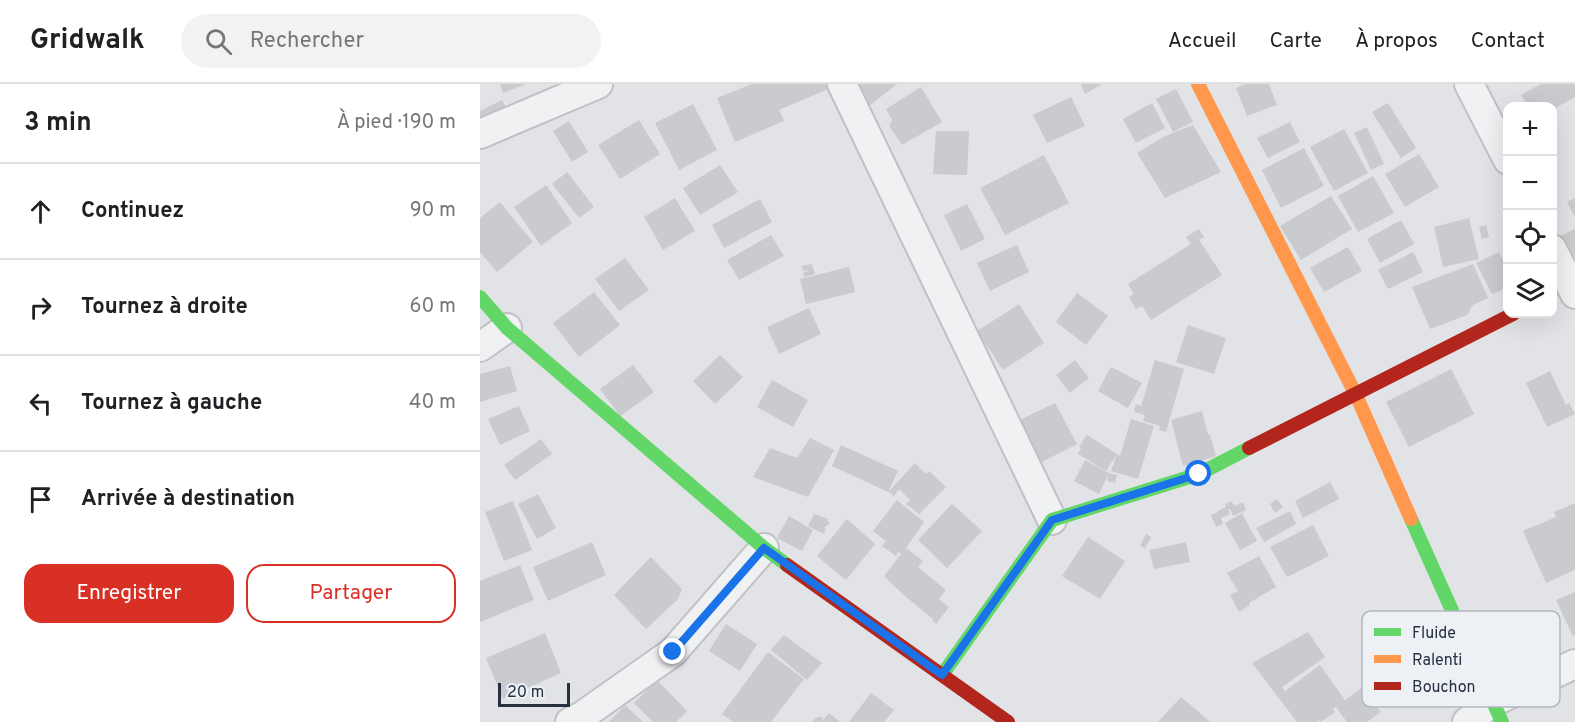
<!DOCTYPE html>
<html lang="fr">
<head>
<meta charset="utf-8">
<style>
	body { margin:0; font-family:Overpass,sans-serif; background:#f2f2f2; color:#202124 }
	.controls { position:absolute; right:18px; top:18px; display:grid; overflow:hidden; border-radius:12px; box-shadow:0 6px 24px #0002 }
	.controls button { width:54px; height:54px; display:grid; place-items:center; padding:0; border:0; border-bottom:2px solid #e0e0e0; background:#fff; color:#202124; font:30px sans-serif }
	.scale { position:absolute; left:18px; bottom:15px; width:72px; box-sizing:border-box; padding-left:6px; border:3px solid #253041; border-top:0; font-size:16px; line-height:21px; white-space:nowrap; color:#253041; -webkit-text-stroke:4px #edf1f6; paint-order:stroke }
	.stop { position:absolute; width:18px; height:18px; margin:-14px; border:4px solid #1a73e8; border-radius:50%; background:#fff }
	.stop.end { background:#1a73e8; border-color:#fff; box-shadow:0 2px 6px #0008 }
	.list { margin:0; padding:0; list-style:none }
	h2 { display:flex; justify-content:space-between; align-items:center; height:78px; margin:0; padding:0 24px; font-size:26px }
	h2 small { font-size:20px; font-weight:400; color:#757577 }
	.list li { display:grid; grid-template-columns:39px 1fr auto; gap:18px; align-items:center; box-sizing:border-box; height:96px; padding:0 24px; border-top:2px solid #e0e0e0 }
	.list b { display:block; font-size:22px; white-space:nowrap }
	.list em { font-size:20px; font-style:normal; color:#757577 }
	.actions { display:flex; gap:12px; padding:18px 24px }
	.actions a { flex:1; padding:14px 0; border:2px solid #d93025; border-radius:18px; text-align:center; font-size:21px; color:#d93025 }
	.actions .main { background:#d93025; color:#fff }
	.icon { flex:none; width:33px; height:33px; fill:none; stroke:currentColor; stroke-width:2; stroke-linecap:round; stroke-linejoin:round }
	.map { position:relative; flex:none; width:1095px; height:638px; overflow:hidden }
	header { display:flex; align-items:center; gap:36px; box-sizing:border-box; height:84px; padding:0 30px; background:#fff; border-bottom:2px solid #e0e0e0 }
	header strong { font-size:28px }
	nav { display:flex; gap:33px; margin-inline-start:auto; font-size:21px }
	.search { width:420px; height:54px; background:#f2f2f2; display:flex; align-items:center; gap:15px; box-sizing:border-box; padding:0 21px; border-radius:33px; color:#757577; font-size:22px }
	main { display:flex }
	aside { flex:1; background:#fff }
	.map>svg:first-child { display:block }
	.building { fill:#c9cbce }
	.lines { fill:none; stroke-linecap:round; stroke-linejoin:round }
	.street-casing { stroke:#bfc1c4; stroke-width:32 }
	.street { stroke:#f0f1f3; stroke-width:28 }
	.fast { stroke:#63d668; stroke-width:14 }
	.slow { stroke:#ff974d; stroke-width:14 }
	.jam { stroke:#b3261e; stroke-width:14 }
	.route { stroke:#1a73e8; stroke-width:8 }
	.key { fill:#edf1f6; stroke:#b1b7c0; stroke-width:1.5 }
	.key-label { font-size:16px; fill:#253041 }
</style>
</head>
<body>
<header>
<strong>Gridwalk</strong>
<div class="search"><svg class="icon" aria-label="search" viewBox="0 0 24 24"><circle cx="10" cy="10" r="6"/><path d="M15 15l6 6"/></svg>Rechercher</div>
<nav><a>Accueil</a><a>Carte</a><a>À propos</a><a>Contact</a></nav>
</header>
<main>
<aside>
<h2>3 min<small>À pied · 190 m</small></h2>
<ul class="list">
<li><svg class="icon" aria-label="ahead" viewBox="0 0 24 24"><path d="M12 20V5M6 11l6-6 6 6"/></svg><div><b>Continuez</b></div><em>90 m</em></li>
<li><svg class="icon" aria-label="right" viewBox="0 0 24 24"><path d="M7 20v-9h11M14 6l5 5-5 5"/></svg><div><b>Tournez à droite</b></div><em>60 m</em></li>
<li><svg class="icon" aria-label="left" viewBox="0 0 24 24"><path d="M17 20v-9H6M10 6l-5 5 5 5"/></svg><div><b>Tournez à gauche</b></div><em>40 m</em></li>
<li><svg class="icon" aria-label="arrive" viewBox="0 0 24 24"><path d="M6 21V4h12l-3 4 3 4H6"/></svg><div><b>Arrivée à destination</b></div></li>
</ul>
<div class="actions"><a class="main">Enregistrer</a><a>Partager</a></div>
</aside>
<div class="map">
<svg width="1095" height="638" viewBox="0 0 1095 638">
	<rect width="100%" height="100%" fill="#e1e3e6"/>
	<g class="building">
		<path d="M20,0H46L23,9Z"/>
		<path d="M272,0H346L348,5L299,26L304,37L255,58L237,14Z"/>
		<path d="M363,0H417L384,26Z"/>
		<path d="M601,0H622L605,10Z"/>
		<path d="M765,0H789L797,21L767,32L756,4Z"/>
		<path d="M1061,0H1095V13L1072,26V22H1048L1041,11Z"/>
		<path d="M441,3L462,38L422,61L409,42L412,36L406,25Z"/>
		<path d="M696,5L713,38L693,48L676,15Z"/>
		<path d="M591,13L605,42L567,59L553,31Z"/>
		<path d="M22,16L30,31L0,47V27Z"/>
		<path d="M672,19L685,44L656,59L643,35Z"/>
		<path d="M908,19L936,64L921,74L892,28Z"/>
		<path d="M213,20L237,66L199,86L175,39Z"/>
		<path d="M159,36L180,70L140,95L118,61Z"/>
		<path d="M89,37L108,68L92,78L73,47Z"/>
		<path d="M810,38L820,58L788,74L777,54Z"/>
		<path d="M713,41L741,88L685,114L657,69L683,53Z"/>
		<path d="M887,43L904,80L891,86L874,49Z"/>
		<path d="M864,45L888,89L854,107L830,63Z"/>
		<path d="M456,47H489L487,91L453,90Z"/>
		<path d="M824,64L844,102L801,124L782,86Z"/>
		<path d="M939,70L959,103L925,123L905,90Z"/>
		<path d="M564,71L589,119L525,151L500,104Z"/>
		<path d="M240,81L258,108L220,131L203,104Z"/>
		<path d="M87,88L114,123L99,134L72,100Z"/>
		<path d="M893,92L914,129L878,148L858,112Z"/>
		<path d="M66,101L92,139L61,162L34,123Z"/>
		<path d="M851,112L872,145L821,176L800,142Z"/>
		<path d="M195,114L215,147L183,166L164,133Z"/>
		<path d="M1095,114V133L1087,118Z"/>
		<path d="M280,115L292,138L244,164L232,141Z"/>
		<path d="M20,118L53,158L17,188L0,168V134Z"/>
		<path d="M487,120L505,155L481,167L464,131Z"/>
		<path d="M989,134L999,175L963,183L954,143Z"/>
		<path d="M921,136L934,160L900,179L887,155Z"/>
		<path d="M1006,141L1009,153L1002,155L999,143Z"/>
		<path d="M719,145L724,153L719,156L742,191L671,236L662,222L656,225L649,213L654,210L648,200L711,160L706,153Z"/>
		<path d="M1095,145V172L1087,176L1076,154Z"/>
		<path d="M291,151L304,172L259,196L247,176Z"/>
		<path d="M537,161L549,188L510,207L497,179Z"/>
		<path d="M868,163L882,187L844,208L830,184Z"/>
		<path d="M933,168L943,188L908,205L898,186Z"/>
		<path d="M1019,168L1028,185V203L1012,210L996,179Z"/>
		<path d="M145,174L169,206L139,227L115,195Z"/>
		<path d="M332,180L335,190L324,193L323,189L328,187L327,186L323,187L322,182Z"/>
		<path d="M993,180L1008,214L993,221L987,231L950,245L932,203Z"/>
		<path d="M369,183L375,208L326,220L320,195Z"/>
		<path d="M114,208L140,241L99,273L73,239Z"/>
		<path d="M597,209L628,232L606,261L576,238Z"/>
		<path d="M539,220L564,259L523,286L497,247Z"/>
		<path d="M329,224L341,250L299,270L287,243Z"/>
		<path d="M708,241L746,254L734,290L696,278Z"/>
		<path d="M240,271L263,293L235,320L213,297Z"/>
		<path d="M595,276L609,294L590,309L576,291Z"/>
		<path d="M675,276L704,285L686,348L679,346L680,342L663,337L665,331L654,328L656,320L661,322Z"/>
		<path d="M153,281L174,308L140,332L120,305Z"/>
		<path d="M30,282L37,307L0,318V290Z"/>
		<path d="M631,283L662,299L648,324L618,307Z"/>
		<path d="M971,285L994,330L929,363L906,318Z"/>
		<path d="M1070,287L1086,321L1089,319L1095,330L1067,343L1046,299Z"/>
		<path d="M292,296L328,316L313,343L277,323Z"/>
		<path d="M575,319L597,360L560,379L538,337Z"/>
		<path d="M39,322L50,347L20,361L8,335Z"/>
		<path d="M722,327L728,351L730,350L736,372L703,382L691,336Z"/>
		<path d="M651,335L674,342L658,395L631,387L637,370L640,372Z"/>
		<path d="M607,351L637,370L626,387L598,370L601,364L599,363Z"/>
		<path d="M330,354L354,366L328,413L273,393L290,364L317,374Z"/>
		<path d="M61,355L72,370L35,396L24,381Z"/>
		<path d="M361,361L418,387L408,408L352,382Z"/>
		<path d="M605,376L629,389L619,410L594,397Z"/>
		<path d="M435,379L446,390L449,387L466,403L439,430L426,420L430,416L419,405L414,412L408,408Z"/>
		<path d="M629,389L637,391L635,399L627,397Z"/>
		<path d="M850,398L859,415L823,434L815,417Z"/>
		<path d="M58,410L76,444L57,455L38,420Z"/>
		<path d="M797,415L803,423L795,429L790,420Z"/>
		<path d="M417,416L444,438L426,464L443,477L438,483L466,506L459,515L469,523L456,540L452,536L453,535L425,512L404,492L421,470L418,468L416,472L402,462L406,457L393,447Z"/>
		<path d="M33,417L52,466L24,477L5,428Z"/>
		<path d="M751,417L755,422L763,418L766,426L753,432L750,425H748L750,430L741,434L743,440L736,443L731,431L738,428V427L746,423L745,420Z"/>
		<path d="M1095,419V486L1066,499L1043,447L1076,433L1074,428Z"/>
		<path d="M472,420L502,447L467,484L438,456Z"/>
		<path d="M810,427L816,440L784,458L776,444Z"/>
		<path d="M762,429L777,457L760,466L745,439Z"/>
		<path d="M334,430L348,435L347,437L350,439L344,444L346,445L344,450L328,442Z"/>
		<path d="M309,432L333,446L322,467L297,454Z"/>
		<path d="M367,435L395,460L366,496L337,472Z"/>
		<path d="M833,441L849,472L807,493L790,463Z"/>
		<path d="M666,450L671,453L665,464L660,462Z"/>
		<path d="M608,453L645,477L620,515L582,492Z"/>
		<path d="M112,458L126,491L68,517L53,483Z"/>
		<path d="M706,458L710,478L674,485L669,466Z"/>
		<path d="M779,472L796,503L769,519L770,521L759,528L750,511L758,507L747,489Z"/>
		<path d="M171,473L202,505L198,515L166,545L134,511Z"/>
		<path d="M40,481L54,516L0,538V497Z"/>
		<path d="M1095,508V551L1093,552L1076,516Z"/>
		<path d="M246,540L277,560L260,587L229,567Z"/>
		<path d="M828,548L845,573L802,603L805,607L840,581L865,616L883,603L901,628L887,638H867L856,623L853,625L855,628L841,638L839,636L836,638H817L772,579Z"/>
		<path d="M65,549L81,589L23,615L6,574Z"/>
		<path d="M304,551L342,579L327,596L291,566Z"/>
		<path d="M288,568L324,595L291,638H253L242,630Z"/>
		<path d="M177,596L207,627L196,638H173L154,619Z"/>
		<path d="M391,609L414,626L404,638H369Z"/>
		<path d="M701,613L730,638H678Z"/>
		<path d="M145,621L163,638H129Z"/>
		<path d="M349,629L360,638H341Z"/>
		<path d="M340,632L343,634L340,638H332L336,633L338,634Z"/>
	</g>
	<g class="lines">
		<defs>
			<g id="street">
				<path d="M362,0L572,436"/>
				<path d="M989,0L1028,76"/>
				<path d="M0,50L118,0"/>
				<path d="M1072,165L1095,210"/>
				<path d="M0,263L27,244"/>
				<path d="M90,638L102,632L193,568L284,464"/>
				<path d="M987,638L1013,618L1095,580"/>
			</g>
		</defs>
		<use href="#street" class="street-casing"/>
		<use href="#street" class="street"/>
		<g class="fast">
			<path d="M0,213L27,244L284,464L307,481"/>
			<path d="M931,435L1022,638"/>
			<path d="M462,591L572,436L719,390L769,364"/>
		</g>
		<path class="slow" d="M718,0L876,311L931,435"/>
		<g class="jam">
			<path d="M769,364L1033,230"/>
			<path d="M307,481L528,638"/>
		</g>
	</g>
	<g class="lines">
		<path class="route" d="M193,568L284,464L462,591L572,436L719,390"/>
	</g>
	<rect x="882" y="527" width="198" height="96" rx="9" class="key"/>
	<rect x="894" y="544" width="27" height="8" fill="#63d668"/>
	<rect x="894" y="571" width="27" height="8" fill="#ff974d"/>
	<rect x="894" y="598" width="27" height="8" fill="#b3261e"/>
	<g class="key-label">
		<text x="932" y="554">Fluide</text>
		<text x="932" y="581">Ralenti</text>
		<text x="932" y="608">Bouchon</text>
	</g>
</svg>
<div class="controls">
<button>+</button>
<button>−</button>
<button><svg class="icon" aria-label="locate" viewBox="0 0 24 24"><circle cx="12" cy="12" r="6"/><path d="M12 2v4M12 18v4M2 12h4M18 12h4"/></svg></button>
<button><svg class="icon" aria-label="layers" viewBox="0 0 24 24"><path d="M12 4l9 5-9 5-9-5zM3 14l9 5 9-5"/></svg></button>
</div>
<div class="scale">20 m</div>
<div class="stop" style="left:719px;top:390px"></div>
<div class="stop end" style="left:193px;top:568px"></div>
</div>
</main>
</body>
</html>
